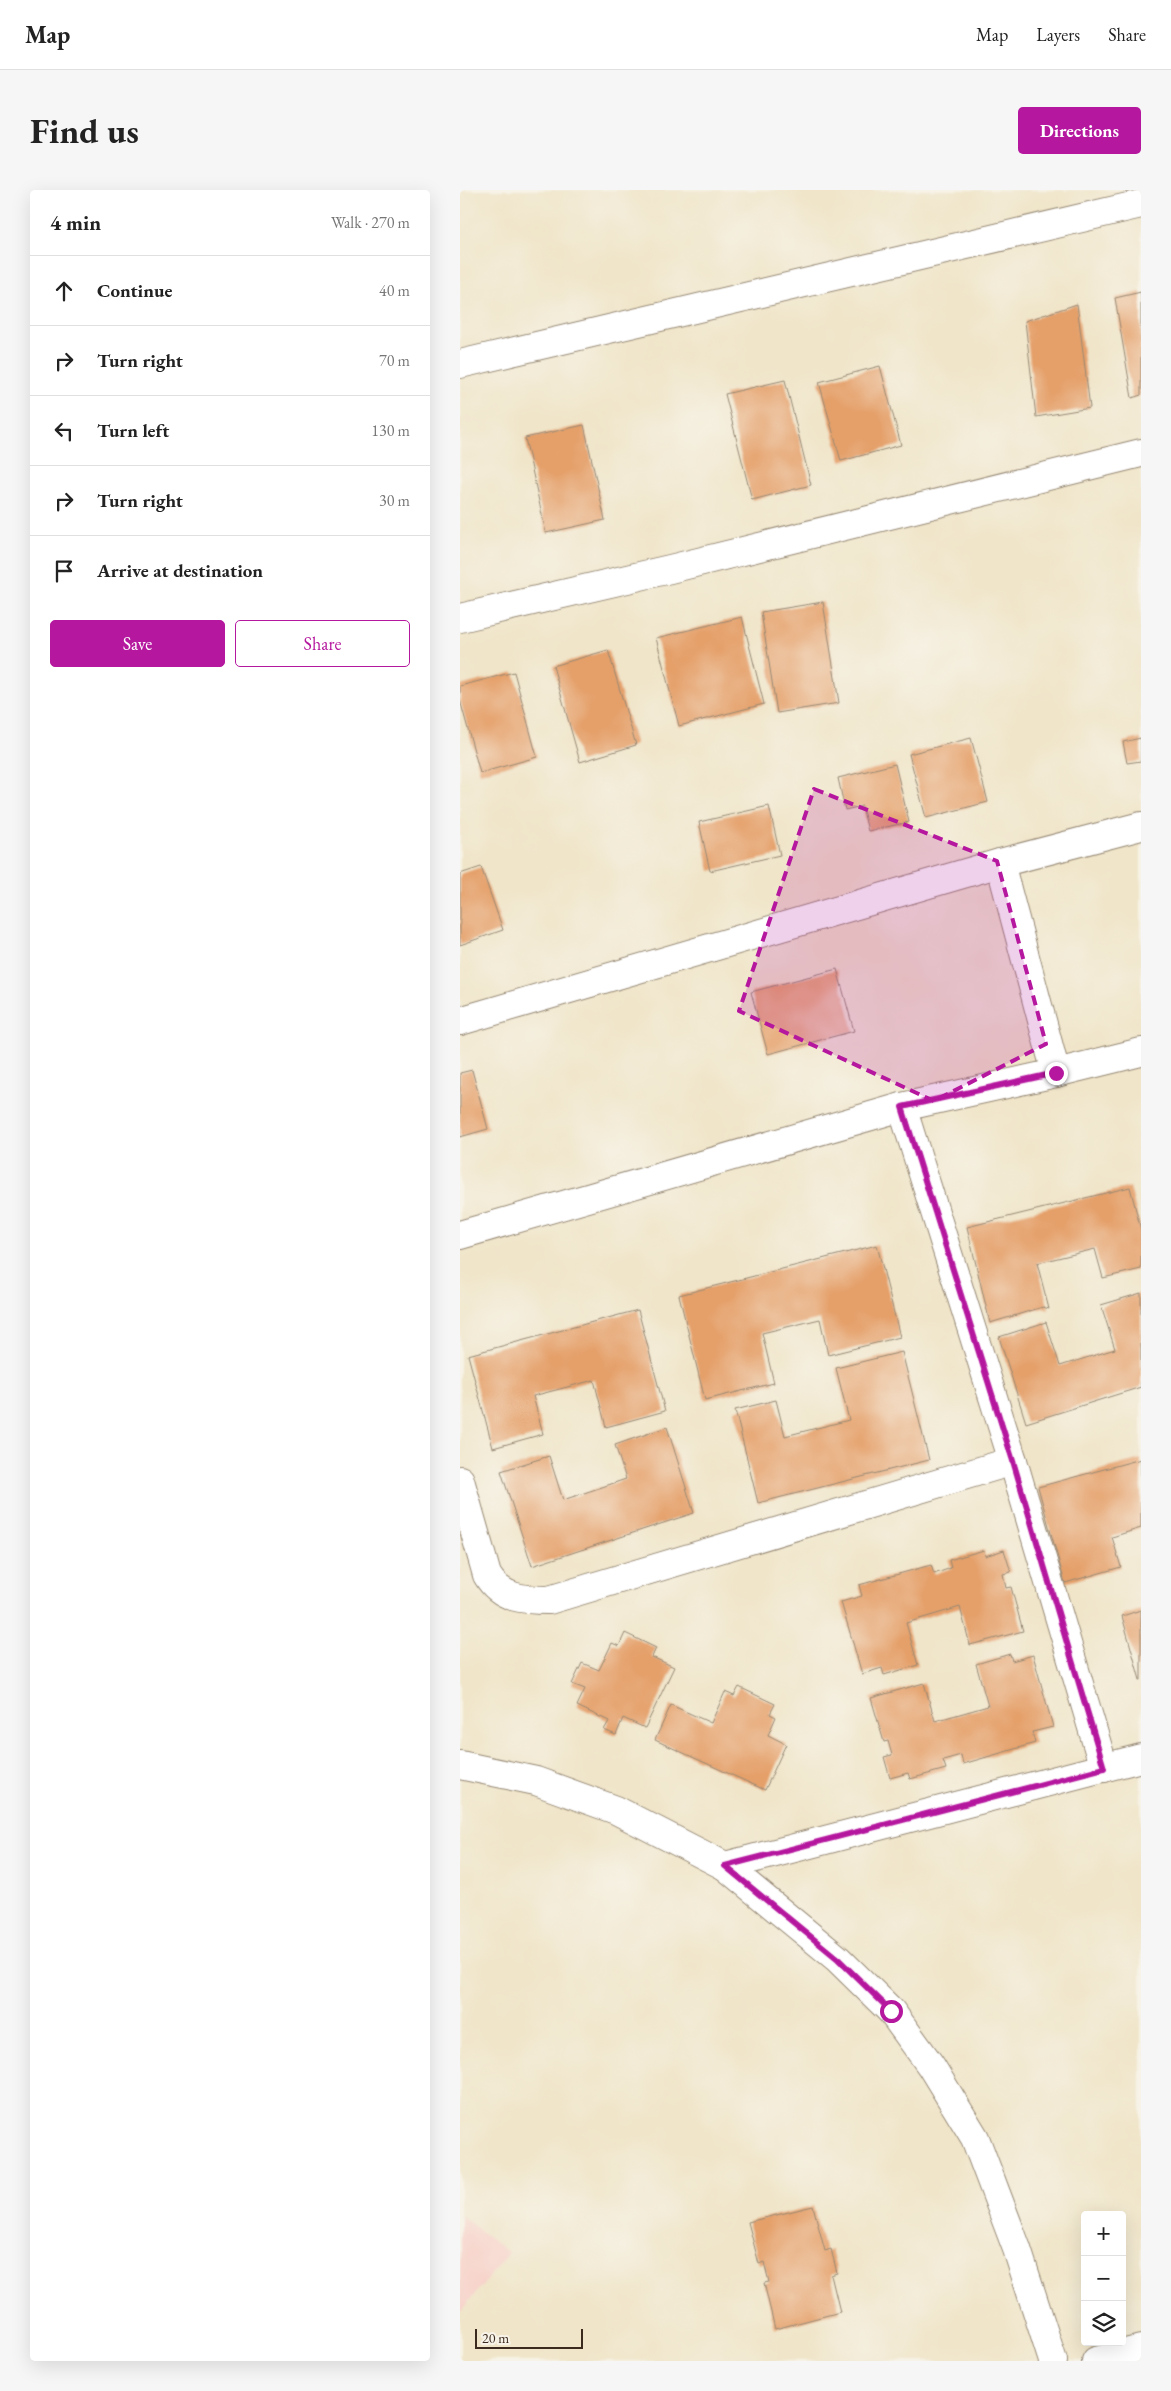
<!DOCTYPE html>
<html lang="en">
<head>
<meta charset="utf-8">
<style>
	body { margin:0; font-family:"EB Garamond",serif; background:#f6f6f6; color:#222 }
	.controls { position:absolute; right:15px; bottom:15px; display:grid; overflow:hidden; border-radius:5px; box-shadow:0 5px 20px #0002 }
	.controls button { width:45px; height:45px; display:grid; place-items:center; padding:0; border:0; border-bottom:1px solid #e0e0e0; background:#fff; color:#222; font:25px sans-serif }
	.scale { position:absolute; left:15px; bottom:12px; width:108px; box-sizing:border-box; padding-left:5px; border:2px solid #3b2a1e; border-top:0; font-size:14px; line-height:18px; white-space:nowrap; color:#3b2a1e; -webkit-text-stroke:4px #f7f3e8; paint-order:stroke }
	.stop { position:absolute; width:15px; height:15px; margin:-11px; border:4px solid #b5179e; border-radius:50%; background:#fff }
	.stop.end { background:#b5179e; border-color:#fff; box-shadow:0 1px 5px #0008 }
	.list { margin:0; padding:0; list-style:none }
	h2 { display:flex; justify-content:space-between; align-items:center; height:65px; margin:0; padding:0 20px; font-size:21px }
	h2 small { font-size:16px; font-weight:400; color:#767676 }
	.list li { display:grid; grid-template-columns:32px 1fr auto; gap:15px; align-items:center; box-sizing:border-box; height:70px; padding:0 20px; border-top:1px solid #e0e0e0 }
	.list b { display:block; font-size:19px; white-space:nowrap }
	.list em { font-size:16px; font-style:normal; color:#767676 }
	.actions { display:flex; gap:10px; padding:15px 20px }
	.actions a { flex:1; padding:11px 0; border:1px solid #b5179e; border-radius:5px; text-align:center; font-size:18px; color:#b5179e }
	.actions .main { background:#b5179e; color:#fff }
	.icon { flex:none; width:28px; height:28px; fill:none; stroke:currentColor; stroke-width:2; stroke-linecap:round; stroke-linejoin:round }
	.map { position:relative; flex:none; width:681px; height:2171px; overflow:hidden; border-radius:5px }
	header { display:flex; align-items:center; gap:30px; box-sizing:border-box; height:70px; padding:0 25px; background:#fff; border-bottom:1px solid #e0e0e0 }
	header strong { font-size:24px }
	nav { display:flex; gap:28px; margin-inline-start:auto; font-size:18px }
	.intro { display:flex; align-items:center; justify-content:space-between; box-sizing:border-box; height:120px; padding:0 30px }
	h1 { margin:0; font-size:35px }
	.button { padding:12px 22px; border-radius:5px; background:#b5179e; color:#fff; font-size:18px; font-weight:700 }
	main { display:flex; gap:30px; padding:0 30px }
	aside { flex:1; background:#fff; border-radius:5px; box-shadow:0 5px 20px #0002 }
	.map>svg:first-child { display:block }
	.built { fill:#f7d1c9 }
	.building { fill:#e5a06b }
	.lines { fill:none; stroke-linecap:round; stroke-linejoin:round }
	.minor-casing { stroke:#968874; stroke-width:30 }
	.minor { stroke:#fff; stroke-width:28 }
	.route { stroke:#b5179e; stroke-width:6 }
	.marked { fill:#b5179e; fill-opacity:0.2; stroke:#b5179e; stroke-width:4; stroke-dasharray:10 6; stroke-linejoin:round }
</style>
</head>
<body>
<header>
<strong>Map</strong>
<nav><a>Map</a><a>Layers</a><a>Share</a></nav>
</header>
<div class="intro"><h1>Find us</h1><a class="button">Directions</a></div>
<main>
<aside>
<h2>4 min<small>Walk · 270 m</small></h2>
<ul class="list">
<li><svg class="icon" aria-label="ahead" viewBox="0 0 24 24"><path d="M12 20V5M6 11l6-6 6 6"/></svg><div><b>Continue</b></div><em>40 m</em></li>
<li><svg class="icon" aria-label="right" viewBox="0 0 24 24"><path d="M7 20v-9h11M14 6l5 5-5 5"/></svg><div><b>Turn right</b></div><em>70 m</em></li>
<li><svg class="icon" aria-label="left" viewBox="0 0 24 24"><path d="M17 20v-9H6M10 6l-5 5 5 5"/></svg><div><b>Turn left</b></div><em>130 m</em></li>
<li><svg class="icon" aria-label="right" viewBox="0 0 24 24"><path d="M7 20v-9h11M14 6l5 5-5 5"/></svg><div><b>Turn right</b></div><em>30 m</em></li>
<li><svg class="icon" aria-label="arrive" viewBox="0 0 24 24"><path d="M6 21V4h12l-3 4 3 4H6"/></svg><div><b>Arrive at destination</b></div></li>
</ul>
<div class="actions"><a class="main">Save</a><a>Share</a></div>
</aside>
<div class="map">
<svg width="681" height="2171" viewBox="0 0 681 2171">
	<rect width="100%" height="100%" fill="#f7f3e8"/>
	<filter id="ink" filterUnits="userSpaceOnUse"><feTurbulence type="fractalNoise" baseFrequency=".02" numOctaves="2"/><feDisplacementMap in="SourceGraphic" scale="10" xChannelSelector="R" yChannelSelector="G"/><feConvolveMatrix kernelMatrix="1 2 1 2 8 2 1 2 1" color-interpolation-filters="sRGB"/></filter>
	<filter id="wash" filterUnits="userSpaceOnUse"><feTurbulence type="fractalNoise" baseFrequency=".0096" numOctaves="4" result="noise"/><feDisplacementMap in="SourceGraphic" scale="20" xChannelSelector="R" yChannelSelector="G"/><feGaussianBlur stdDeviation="1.12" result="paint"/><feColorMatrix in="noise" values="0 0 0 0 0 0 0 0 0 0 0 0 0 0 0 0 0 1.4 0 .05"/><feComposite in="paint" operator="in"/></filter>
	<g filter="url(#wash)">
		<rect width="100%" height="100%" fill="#f0e5c9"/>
		<path class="built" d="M0,2025L49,2063L0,2122Z"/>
		<g id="blocks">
			<g class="building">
				<path d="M681,102V205L672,208L655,108Z"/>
				<path d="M617,114L630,218L576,227L565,131Z"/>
				<path d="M420,176L441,255L381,271L359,192Z"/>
				<path d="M325,190L351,295L292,310L265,204Z"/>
				<path d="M124,235L145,330L86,343L65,248Z"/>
				<path d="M363,412L379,513L317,523L301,422Z"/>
				<path d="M282,427L304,514L219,536L196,448Z"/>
				<path d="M148,460L176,555L120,572L93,476Z"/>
				<path d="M54,482L77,567L20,583L0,510V496Z"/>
				<path d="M511,548L528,612L466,628L449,564Z"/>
				<path d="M681,548V571L667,573L663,552Z"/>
				<path d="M435,574L449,632L408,641L402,616L385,620L378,588Z"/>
				<path d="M309,616L320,665L250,681L239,632Z"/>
				<path d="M21,677L43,740L0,755V684Z"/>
				<path d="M377,779L394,841L308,864L291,802Z"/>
				<path d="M12,880L28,939L0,947V883Z"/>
				<path d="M670,997L681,1040V1079L643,1088L635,1059L577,1073L589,1119L583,1117L530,1133L507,1037Z"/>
				<path d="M417,1055L440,1147L368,1165L360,1129L302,1143L314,1193L245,1210L219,1105Z"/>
				<path d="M681,1103V1197L566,1233L539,1147L586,1132L600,1176L655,1159L641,1115Z"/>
				<path d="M178,1120L205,1221L146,1237L134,1190L73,1206L83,1244L33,1258L8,1165Z"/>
				<path d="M442,1162L469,1270L298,1313L275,1220L316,1210L325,1246L389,1230L376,1178Z"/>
				<path d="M207,1237L234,1323L72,1376L41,1281L89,1266L103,1310L166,1289L155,1255Z"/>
				<path d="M681,1269V1338L652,1347L661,1377L605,1393L578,1297Z"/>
				<path d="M524,1360L525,1366L544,1360L551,1382L543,1384L546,1398L551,1397L563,1441L510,1455L500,1417L446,1433L458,1475L424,1485L422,1478L402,1484L381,1412L402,1406L399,1395L471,1375L474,1384L491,1378L489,1370Z"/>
				<path d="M681,1420V1490H680L662,1426Z"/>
				<path d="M165,1443L196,1458L192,1467L214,1477L185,1538L163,1528L156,1545L144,1540L149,1531L117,1516L125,1499L112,1494L122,1473L139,1480L152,1453L159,1456Z"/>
				<path d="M550,1464L552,1471L573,1465L593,1537L572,1542L575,1553L503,1574L501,1565L483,1570L486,1579L450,1589L448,1583L430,1588L424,1567L432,1565L428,1551L424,1552L411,1508L464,1493L475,1531L528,1516L516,1474Z"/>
				<path d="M279,1497L315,1514L310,1524L316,1527L308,1545L326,1554L305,1600L195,1550L211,1515L251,1533L265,1502L274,1506Z"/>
				<path d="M353,2016L365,2061L371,2059L377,2083L371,2085L380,2122L315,2139L304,2093L309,2092L304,2072L299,2074L288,2032Z"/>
			</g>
		</g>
	</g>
	<g filter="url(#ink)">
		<use href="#blocks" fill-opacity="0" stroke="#968874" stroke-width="1"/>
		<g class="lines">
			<defs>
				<g id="minor">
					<path d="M0,174L681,14"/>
					<path d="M0,428L210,379L681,263"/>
					<path d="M540,673L596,883"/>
					<path d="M0,831L540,673L681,636"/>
					<path d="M442,917L553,1271L644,1578"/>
					<path d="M0,1045L442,917L596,883L681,862"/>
					<path d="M0,1290L27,1385C41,1409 64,1410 89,1410L553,1271"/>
					<path d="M0,1575L76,1591L156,1620L265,1676L378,1769L431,1821L471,1876L515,1948L557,2059L593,2171"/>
					<path d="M265,1676L681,1568"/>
					<path d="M636,2171L681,2159"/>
				</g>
			</defs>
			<use href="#minor" class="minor-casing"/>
			<use href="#minor" class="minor"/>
		</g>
	</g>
	<g class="lines" filter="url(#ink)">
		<path class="route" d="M431,1821L378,1769L265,1676L644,1578L553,1271L442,917L596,883"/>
	</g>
	<path class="marked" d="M354,599L537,671L586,854L474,911L279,821Z"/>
</svg>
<div class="controls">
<button>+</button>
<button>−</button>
<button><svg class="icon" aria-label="layers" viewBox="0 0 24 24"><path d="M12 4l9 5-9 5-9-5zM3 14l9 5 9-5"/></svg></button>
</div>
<div class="scale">20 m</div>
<div class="stop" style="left:431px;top:1821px"></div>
<div class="stop end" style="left:596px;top:883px"></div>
</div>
</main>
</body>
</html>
